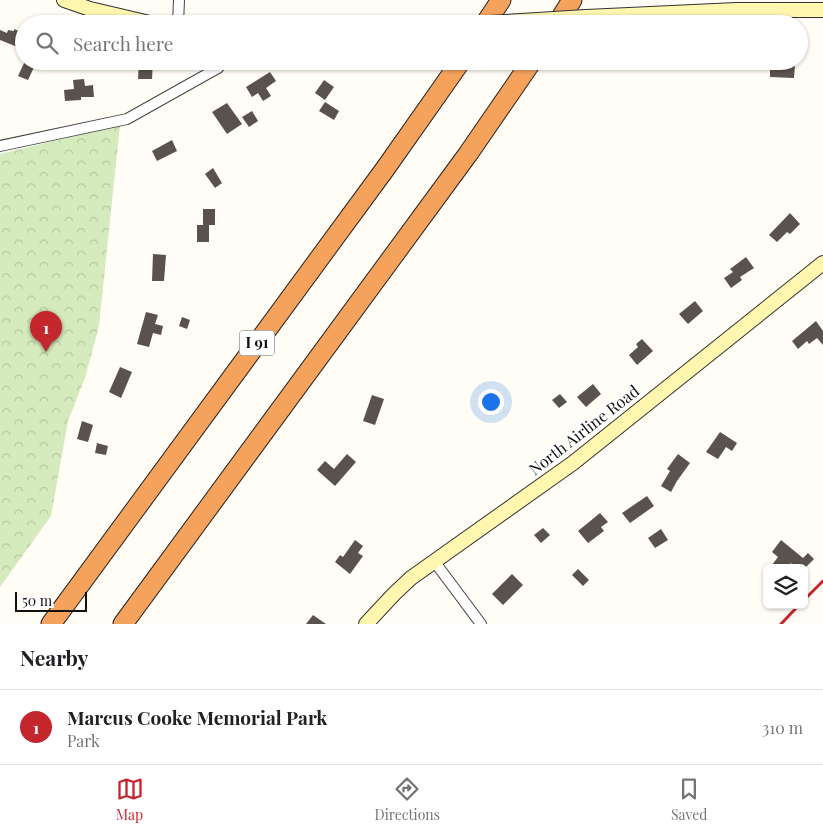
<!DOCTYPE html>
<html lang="en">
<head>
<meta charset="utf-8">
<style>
	body { margin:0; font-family:"Playfair Display",serif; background:#f6f6f6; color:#202124 }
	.controls { position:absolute; right:15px; bottom:15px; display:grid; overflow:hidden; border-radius:8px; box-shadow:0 1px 4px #0004 }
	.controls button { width:45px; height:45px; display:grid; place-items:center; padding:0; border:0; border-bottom:1px solid #e0e0e0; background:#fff; color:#202124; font:25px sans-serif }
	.scale { position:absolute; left:15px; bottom:12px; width:72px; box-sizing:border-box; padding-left:5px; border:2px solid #111; border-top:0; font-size:14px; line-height:18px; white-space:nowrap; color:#111; -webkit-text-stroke:4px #fff; paint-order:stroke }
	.you { position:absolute; left:490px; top:401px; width:18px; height:18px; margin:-12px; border:4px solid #fff; border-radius:50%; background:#1a73e8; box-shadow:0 0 0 8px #1a73e833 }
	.badge { display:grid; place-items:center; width:32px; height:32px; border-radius:50%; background:#c4262e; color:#fff; font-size:16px; font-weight:700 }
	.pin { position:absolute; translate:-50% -41px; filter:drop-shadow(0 1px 2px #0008) }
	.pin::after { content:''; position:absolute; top:26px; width:18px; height:15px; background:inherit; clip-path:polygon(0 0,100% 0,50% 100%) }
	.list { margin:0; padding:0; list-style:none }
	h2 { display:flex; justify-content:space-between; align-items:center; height:65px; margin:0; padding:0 20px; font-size:21px }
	h2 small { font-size:16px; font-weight:400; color:#757577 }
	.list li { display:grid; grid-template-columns:32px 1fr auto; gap:15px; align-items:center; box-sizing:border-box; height:75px; padding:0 20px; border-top:1px solid #e0e0e0 }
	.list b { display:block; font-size:19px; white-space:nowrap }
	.list p { margin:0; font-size:16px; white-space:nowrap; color:#757577 }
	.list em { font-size:16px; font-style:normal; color:#757577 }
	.icon { flex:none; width:28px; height:28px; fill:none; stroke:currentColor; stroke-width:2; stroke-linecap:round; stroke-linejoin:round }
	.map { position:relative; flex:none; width:823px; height:624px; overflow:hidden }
	.search { position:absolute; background:#fff; box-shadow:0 1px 4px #0004; left:15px; right:15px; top:15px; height:55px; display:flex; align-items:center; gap:12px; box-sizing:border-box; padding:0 18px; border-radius:28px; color:#757577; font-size:19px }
	.sheet { height:140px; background:#fff }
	nav { display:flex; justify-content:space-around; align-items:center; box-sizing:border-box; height:70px; border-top:1px solid #e0e0e0; background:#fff; font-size:14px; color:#757577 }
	nav a { display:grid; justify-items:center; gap:2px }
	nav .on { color:#c4262e }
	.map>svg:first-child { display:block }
	.park { fill:url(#park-crowns) }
	.building { fill:#5a524d }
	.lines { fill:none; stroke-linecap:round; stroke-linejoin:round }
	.minor-casing { stroke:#444; stroke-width:12 }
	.secondary-casing { stroke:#333; stroke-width:16 }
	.motorway-casing { stroke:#222; stroke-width:21 }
	.minor { stroke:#fff; stroke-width:10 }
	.secondary { stroke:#fff6b0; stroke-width:14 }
	.motorway { stroke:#f5a25d; stroke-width:19 }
	.rail { stroke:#c4262e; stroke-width:3 }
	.secondary-bridge-casing { stroke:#333; stroke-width:16; stroke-linecap:butt }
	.secondary-bridge { stroke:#fff6b0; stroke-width:14 }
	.labels { text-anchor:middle; stroke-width:5; stroke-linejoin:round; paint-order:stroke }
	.shield { fill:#fff; stroke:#585858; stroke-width:1 }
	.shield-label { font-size:15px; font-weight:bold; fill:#111 }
	.street-label { font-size:16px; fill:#111; stroke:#fff }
</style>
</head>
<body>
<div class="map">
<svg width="823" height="624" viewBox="0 0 823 624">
	<defs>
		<pattern id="park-crowns" width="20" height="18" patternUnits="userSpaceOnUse" patternTransform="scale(1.25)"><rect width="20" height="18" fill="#d5ebbd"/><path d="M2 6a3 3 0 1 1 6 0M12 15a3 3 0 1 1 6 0" fill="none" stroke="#b6c8a1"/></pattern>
	</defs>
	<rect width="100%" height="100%" fill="#fffdf5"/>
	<path class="park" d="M120,125L99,326L85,378L68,421L51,516L0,587V154Z"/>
	<g class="building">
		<path d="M14,29L24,33L20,48L0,40V30L7,33L8,30L14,31Z"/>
		<path d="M25,61H37L28,80L18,76Z"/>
		<path d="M139,61H153L152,79H138Z"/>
		<path d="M770,61H784V64L795,65L794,78L770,77Z"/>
		<path d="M270,72L276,81L266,88L271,96L263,101L258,93L252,97L246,87Z"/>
		<path d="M84,79L85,86L93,85L94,97H81V100L65,101L64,90L74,89L73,80Z"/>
		<path d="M324,80L334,87L325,100L315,93Z"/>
		<path d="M325,102L339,111L334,120L319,111Z"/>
		<path d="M227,103L242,124L227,134L212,112Z"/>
		<path d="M252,111L258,121L249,127L242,117Z"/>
		<path d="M172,140L177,151L157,161L152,151Z"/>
		<path d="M213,168L222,183L215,188L205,174Z"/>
		<path d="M203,209H215V225H209V242H197V225H203Z"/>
		<path d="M790,213L800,224L790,234L787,232L777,242L769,235Z"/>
		<path d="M153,254L166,255L164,281H152Z"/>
		<path d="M746,257L754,268L740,277L742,280L731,288L724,278L733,272L730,269Z"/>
		<path d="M695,301L703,311L688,324L679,314Z"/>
		<path d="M146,312L158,315L155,324L163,326L161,335L153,333L149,347L137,344Z"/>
		<path d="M182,317L190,320L187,329L179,326Z"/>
		<path d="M816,321L823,331V345L817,338L809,344L807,341L798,349L792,341Z"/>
		<path d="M642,339L653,351L637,365L629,355L638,347L636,344Z"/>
		<path d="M120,367L132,372L121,398L109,392Z"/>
		<path d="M593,384L601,394L586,407L577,397Z"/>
		<path d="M560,394L567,402L559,408L552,400Z"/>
		<path d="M372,395L384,399L375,425L363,421Z"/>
		<path d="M82,421L93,425L88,442L77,439Z"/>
		<path d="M720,432L737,443L732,451L726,447L718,459L706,452Z"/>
		<path d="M97,443L108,446L106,455L95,453Z"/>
		<path d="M347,454L356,462L335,486L317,470L325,461L334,469Z"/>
		<path d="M678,454L690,463L677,481L671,492L661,486L670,471L667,469Z"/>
		<path d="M647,496L654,506L630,523L622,513Z"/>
		<path d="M600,513L608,522L601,527L604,531L588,543L578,531Z"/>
		<path d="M543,528L550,535L541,543L534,535Z"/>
		<path d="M661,529L668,540L655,548L648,538Z"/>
		<path d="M355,540L363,546L358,553L363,556L350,574L335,562L340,555L343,557Z"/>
		<path d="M781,540L803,558L808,553L814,559L805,568H796L791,563L787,568H776L772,565L778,557L772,552Z"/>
		<path d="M578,569L589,580L583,586L572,575Z"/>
		<path d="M512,574L523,585L503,605L492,594Z"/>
		<path d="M313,615L326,624H306Z"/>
	</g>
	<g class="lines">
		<defs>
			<g id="minor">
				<path d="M178,24L179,0"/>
				<path d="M0,146L127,119L218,68L224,61"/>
				<path d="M434,561L481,624"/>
			</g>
			<g id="secondary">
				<path d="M64,0L90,9L154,24"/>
				<path d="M586,17L736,10H823"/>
				<path d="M366,624L394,594L411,578L573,463L823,263"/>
			</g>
			<g id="motorway">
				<path d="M485,24L501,0"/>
				<path d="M557,24L572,0"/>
				<path d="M51,624L385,169L461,61"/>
				<path d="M123,624L468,154L532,61"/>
			</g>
		</defs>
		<use href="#minor" class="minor-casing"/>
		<use href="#secondary" class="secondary-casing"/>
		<use href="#motorway" class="motorway-casing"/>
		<use href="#minor" class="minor"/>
		<use href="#secondary" class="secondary"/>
		<use href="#motorway" class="motorway"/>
		<g class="rail">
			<path d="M804,600L823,581"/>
			<path d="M781,624L799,605"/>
		</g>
		<defs>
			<path id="secondary-bridge" d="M474,24L586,17"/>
		</defs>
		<use href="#secondary-bridge" class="secondary-bridge-casing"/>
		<use href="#secondary-bridge" class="secondary-bridge"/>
	</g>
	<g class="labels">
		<rect class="shield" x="239.5" y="330.5" width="35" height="25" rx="4"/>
		<g class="shield-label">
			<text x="257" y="348">I 91</text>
		</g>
		<g class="street-label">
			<text transform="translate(584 430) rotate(-38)" y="6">North Airline Road</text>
		</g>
	</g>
</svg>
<div class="controls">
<button><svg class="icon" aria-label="layers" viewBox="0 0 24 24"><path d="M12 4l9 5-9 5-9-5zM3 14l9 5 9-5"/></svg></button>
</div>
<div class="scale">50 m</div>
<div class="you"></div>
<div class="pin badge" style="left:46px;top:352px">1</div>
<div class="search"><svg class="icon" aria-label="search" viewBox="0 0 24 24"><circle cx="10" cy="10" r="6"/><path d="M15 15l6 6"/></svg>Search here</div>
</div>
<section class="sheet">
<h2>Nearby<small></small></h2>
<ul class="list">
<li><span class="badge">1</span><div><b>Marcus Cooke Memorial Park</b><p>Park</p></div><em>310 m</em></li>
</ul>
</section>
<nav>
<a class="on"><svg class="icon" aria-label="map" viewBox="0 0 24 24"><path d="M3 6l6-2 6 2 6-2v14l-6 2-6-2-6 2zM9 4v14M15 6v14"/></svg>Map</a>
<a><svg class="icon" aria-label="directions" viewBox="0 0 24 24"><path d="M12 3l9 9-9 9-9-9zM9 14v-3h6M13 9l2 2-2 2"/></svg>Directions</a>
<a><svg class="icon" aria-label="saved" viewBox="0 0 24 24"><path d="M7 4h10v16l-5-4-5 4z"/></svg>Saved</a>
</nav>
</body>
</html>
